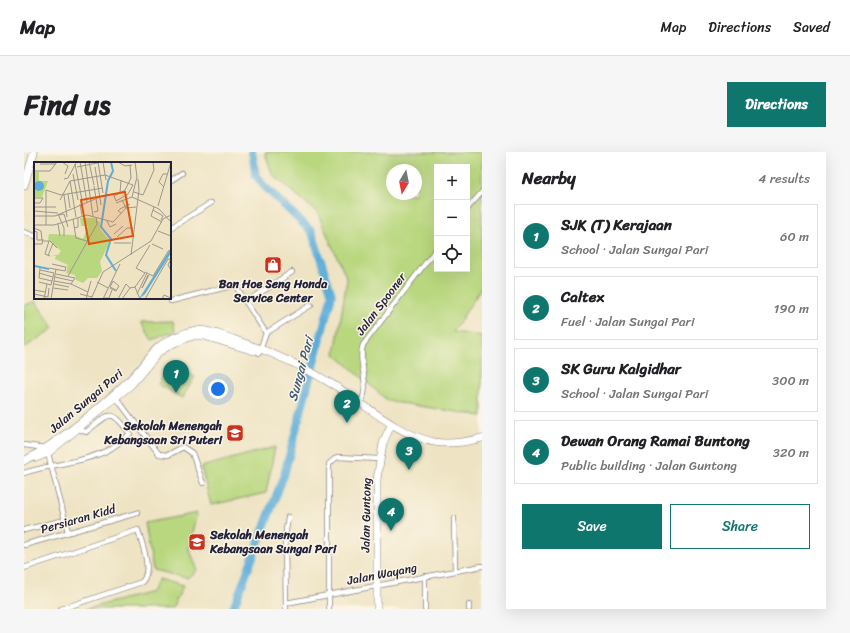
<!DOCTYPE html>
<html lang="en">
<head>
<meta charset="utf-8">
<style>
	body { margin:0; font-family:Sriracha,sans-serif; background:#f6f6f6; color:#202124 }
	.controls { position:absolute; right:12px; top:12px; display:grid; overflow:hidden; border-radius:0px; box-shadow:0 4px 16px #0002 }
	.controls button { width:36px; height:36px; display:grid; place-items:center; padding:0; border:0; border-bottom:1px solid #e0e0e0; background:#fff; color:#202124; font:20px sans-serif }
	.compass { position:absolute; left:362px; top:12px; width:36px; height:36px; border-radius:50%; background:#fff; box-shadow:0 4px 16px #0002; rotate:190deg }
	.you { position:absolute; left:194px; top:237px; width:14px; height:14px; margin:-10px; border:3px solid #fff; border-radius:50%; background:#1a73e8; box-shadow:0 0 0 6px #1a73e833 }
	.badge { display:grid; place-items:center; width:26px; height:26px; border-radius:50%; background:#0f766e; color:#fff; font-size:13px; font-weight:700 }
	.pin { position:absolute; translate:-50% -33px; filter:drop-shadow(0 1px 2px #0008) }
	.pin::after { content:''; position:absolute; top:21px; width:14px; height:12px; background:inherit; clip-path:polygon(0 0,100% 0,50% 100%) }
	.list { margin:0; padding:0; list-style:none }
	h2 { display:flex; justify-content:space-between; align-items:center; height:52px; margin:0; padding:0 16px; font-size:17px }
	h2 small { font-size:13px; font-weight:400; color:#757577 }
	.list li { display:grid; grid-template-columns:26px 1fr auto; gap:12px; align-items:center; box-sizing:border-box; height:64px; margin:0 8px 8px; padding:0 8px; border:1px solid #e0e0e0; border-radius:0px }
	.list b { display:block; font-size:15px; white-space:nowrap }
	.list p { margin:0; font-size:13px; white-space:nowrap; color:#757577 }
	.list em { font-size:13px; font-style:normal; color:#757577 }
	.actions { display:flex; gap:8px; padding:12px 16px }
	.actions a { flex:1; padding:9px 0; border:1px solid #0f766e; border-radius:0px; text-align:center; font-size:14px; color:#0f766e }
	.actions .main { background:#0f766e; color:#fff }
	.icon { flex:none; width:22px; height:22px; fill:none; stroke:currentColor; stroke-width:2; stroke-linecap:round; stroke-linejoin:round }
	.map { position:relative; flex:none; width:458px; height:457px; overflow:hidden; border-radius:0px }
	header { display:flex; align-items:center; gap:24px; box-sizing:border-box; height:56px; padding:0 20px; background:#fff; border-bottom:1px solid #e0e0e0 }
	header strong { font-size:19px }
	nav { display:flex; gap:22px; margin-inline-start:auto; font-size:14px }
	.intro { display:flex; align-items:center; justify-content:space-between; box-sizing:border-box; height:96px; padding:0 24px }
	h1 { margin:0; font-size:28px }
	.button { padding:10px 18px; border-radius:0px; background:#0f766e; color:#fff; font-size:14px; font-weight:700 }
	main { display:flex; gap:24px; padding:0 24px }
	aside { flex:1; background:#fff; border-radius:0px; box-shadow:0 4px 16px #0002 }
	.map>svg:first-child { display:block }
	.green { fill:#b8d77e; stroke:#6d7c5c; fill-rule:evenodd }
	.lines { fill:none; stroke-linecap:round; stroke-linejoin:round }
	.river { stroke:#5faed9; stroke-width:8 }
	.street-casing { stroke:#88827f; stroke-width:6 }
	.secondary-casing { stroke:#88827f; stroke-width:8 }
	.street { stroke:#fff; stroke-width:4.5 }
	.secondary { stroke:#fff; stroke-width:7 }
	.labels { text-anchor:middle; stroke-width:3; stroke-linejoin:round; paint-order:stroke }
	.poi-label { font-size:12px; font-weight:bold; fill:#22223b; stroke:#fcf5e5 }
	.street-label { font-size:12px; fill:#22223b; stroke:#fcf5e5 }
	.water-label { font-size:13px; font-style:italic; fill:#3a5a7a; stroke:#fcf5e5 }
	.inset-river { fill:none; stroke:#5faed9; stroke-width:2 }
	.inset-road { fill:none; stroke:#9c968d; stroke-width:1 }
	.view { fill:#de560e; fill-opacity:0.15; stroke:#de560e; stroke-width:2 }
	.inset-edge { fill:none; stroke:#22223b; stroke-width:2 }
</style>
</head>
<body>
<header>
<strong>Map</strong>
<nav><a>Map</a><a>Directions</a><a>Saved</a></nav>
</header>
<div class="intro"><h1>Find us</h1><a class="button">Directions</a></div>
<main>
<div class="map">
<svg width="458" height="457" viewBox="0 0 458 457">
	<rect width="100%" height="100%" fill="#fcf5e5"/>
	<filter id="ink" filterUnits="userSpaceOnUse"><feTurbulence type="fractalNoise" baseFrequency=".025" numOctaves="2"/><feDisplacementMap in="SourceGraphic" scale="8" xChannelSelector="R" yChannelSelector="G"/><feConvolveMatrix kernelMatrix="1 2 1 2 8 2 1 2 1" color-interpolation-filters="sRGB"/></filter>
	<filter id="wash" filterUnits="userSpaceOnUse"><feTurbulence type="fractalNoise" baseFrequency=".012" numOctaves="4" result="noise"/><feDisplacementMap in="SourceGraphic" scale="16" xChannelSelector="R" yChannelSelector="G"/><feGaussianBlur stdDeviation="0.9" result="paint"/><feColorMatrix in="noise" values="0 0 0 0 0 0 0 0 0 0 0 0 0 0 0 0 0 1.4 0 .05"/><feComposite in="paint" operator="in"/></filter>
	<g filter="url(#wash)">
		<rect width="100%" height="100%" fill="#eee3c3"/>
		<g class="green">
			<path d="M241,0H458V135L429,180L458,184V264L364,249L311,202L323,127L293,60L248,22ZM413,15H443V117H413ZM368,18H392V42H368Z"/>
			<path d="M11,149L30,176L0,196V154Z"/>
			<path d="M149,169L151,179L128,188L117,170Z"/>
			<path d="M147,210L171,225L158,246L134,232Z"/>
			<path d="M251,295L242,341L187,353L177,315Z"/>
			<path d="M173,361L164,396L173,418L163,426L129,418L121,371Z"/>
			<path d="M134,427L159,434L148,457H62L127,440Z"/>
		</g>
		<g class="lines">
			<path class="river" d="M209,457L260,323L308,143L288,80L240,34L232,24L228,0"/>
		</g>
	</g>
	<g filter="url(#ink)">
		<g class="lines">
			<defs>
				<g id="street">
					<path d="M146,29L158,21"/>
					<path d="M443,57L458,40"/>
					<path d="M146,76L187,51"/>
					<path d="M0,80L11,84"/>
					<path d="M147,149L211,133L242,181L235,201"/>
					<path d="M222,150L268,120"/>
					<path d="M242,181L287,153"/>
					<path d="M90,243L135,302L144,303L159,295L168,301L179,331"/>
					<path d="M337,251C347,230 333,211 339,193L413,96"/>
					<path d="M0,293L22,296L24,301L44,380"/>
					<path d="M0,321C26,312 59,311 84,298C92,294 99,287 106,282C86,254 86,262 62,280L54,277"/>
					<path d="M430,366L431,419"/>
					<path d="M0,378L41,368"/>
					<path d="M0,393L113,361"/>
					<path d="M0,416L114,378C118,392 129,418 118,430L37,457"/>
					<path d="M401,424V457"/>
					<path d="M262,451L458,414"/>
					<path d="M262,457L261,385L264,365"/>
					<path d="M305,457V312L313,305L355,307"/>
					<path d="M445,457V453"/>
				</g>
				<g id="secondary">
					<path d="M0,34L10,0"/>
					<path d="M12,306L24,301L107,233L135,200L148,192L169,184H180L230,199"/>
					<path d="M0,309C35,290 74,257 103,230C124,211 127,193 156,183C162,181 168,178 174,178C186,178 198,183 209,187C245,199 281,215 313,235C345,255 373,282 410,290C426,293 442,290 458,286"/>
					<path d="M353,457V327L359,291L367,273"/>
				</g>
			</defs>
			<use href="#street" class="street-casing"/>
			<use href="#secondary" class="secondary-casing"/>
			<use href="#street" class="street"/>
			<use href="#secondary" class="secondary"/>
		</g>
	</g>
	<defs>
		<symbol id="shop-square" viewBox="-11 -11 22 22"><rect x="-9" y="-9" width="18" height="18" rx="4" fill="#c8321e" stroke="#fcf5e5"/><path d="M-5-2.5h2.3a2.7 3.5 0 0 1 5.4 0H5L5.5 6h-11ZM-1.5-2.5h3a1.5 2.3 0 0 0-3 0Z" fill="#fff"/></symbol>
		<symbol id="school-square" viewBox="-11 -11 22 22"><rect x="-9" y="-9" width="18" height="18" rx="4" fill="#c8321e" stroke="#fcf5e5"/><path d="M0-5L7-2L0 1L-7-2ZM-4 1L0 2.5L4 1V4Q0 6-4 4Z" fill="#fff"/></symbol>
	</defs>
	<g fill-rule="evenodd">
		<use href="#shop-square" x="239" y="103" width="20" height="20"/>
		<use href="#school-square" x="201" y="271" width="20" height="20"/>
		<use href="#school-square" x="163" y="380" width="20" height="20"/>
	</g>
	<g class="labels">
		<g class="poi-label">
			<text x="249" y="136">Ban Hoe Seng Honda<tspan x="249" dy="14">Service Center</tspan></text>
			<text x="198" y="278" text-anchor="end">Sekolah Menengah<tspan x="198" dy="14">Kebangsaan Sri Puteri</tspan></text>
			<text x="186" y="387" text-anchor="start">Sekolah Menengah<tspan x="186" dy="14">Kebangsaan Sungai Pari</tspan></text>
		</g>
		<g class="street-label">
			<text transform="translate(357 152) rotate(-53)" y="4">Jalan Spooner</text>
			<text transform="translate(62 249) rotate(-40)" y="4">Jalan Sungai Pari</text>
			<text transform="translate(342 363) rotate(-89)" y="4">Jalan Guntong</text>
			<text transform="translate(54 367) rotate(-16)" y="4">Persiaran Kidd</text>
			<text transform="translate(358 422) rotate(-11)" y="4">Jalan Wayang</text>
		</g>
		<g class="water-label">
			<text transform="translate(276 217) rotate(-75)" y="5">Sungai Pari</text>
		</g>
	</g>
	<g transform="translate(10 10)">
		<rect width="137" height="137" fill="#eee3c3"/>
		<path d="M0,10H5V19H14L8,35H0ZM46,56H60L66,60V67L76,79L66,100L68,109L63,116H54L49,121L42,118L41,113L32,111L34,103L21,97L22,94L18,93H24L27,89L14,77L15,72L40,73L49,77L54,64H47Z" fill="#b8d77e"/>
		<path d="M0 24a5 5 0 1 1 10 0a5 5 0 1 1-10 0ZM137,86V91L111,132L105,137Z" fill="#5faed9"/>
		<path class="inset-river" d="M77,0L79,9L74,19L67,65L77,77L72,93L82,109M1,104L15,107"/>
		<path class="inset-road" d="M28,0L34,4L31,12M46,0L53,40M51,0L59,54M55,0L60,23M64,0L69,31M69,0L72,18M84,0L91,4L98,3M101,0L103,15L98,35L125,47L137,60M6,2H22M41,2L48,38M96,3L97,16L91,28L80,34L82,39L94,32L99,23M43,5L68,0M61,5L67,43M0,9H16L23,0M39,12L44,38M30,17L34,16L42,1M36,19L71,13L99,23M36,19L42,55M130,25L125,20L129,12H133M100,30L109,33L120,8L119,0M86,31L87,18M34,32L36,46M30,33L33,55M0,36H9L6,41H0M26,38L36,19M88,38L92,46L102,45M82,41L98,35M46,42L48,54M124,44L137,0M0,45H22M120,45L117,54L128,60M119,48L129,54L127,58M0,49L24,51M60,50L64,49L60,24M87,51L84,49L86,47L96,42M24,52L30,66V74M25,53L30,52L34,65M0,54H21L66,35M39,57L42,76L53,79M73,59L76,65L82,62M24,62L26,74M0,63H20L53,53L79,60L94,44M12,63V28L27,33L69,26M0,66L7,69L8,78H3V70L0,69M40,66L44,65V56M124,69L137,74M80,72L89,64M83,75L93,66H99M9,79H16L23,86M15,79L11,92L16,94M80,81H97M0,82H8L9,77M118,82L129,87M97,93L105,28L104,17M14,94L19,81M137,97L134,103L137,108M18,102L31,105M6,106L5,116L18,119M15,106L31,109L32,104M111,110L119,114L135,88M5,111L19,115M22,112L41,116L37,122M114,113L108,126L115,113M34,114L63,62L62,55M21,115L39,119M20,119L37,122L54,130M5,120L17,123L20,111L6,108M63,120L74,126M20,122L35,125M101,125L106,137M19,126L34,128M76,126L82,129L85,124L79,119L76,125L82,128M0,128L12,130M0,132L14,135L15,126M46,132L58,135M103,132L113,111M69,136H75L78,128M10,137L13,122M17,137L22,107M52,137L57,119M57,137L69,110L117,79L129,57L137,53M69,137L86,102M84,137L92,122L96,126M88,137L96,126L101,125L111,111L102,106L116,83M111,137L134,97H137M128,137L130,133L137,136"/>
		<path class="view" d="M91,30L99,74L55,82L47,38Z"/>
		<rect width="137" height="137" class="inset-edge"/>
	</g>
</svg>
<div class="controls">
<button>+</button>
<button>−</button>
<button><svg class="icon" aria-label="locate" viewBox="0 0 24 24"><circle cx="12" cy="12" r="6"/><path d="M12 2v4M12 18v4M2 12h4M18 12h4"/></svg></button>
</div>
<svg class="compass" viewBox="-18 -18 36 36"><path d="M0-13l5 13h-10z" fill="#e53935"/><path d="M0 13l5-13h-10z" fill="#757577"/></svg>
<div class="you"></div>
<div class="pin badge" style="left:152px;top:241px">1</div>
<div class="pin badge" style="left:323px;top:271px">2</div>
<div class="pin badge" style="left:385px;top:318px">3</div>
<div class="pin badge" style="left:367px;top:379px">4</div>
</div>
<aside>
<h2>Nearby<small>4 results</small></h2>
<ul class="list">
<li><span class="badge">1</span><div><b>SJK (T) Kerajaan</b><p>School · Jalan Sungai Pari</p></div><em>60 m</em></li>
<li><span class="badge">2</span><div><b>Caltex</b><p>Fuel · Jalan Sungai Pari</p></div><em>190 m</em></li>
<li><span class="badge">3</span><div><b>SK Guru Kalgidhar</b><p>School · Jalan Sungai Pari</p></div><em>300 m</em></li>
<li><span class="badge">4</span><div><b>Dewan Orang Ramai Buntong</b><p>Public building · Jalan Guntong</p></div><em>320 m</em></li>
</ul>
<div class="actions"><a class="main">Save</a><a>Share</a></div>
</aside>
</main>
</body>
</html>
